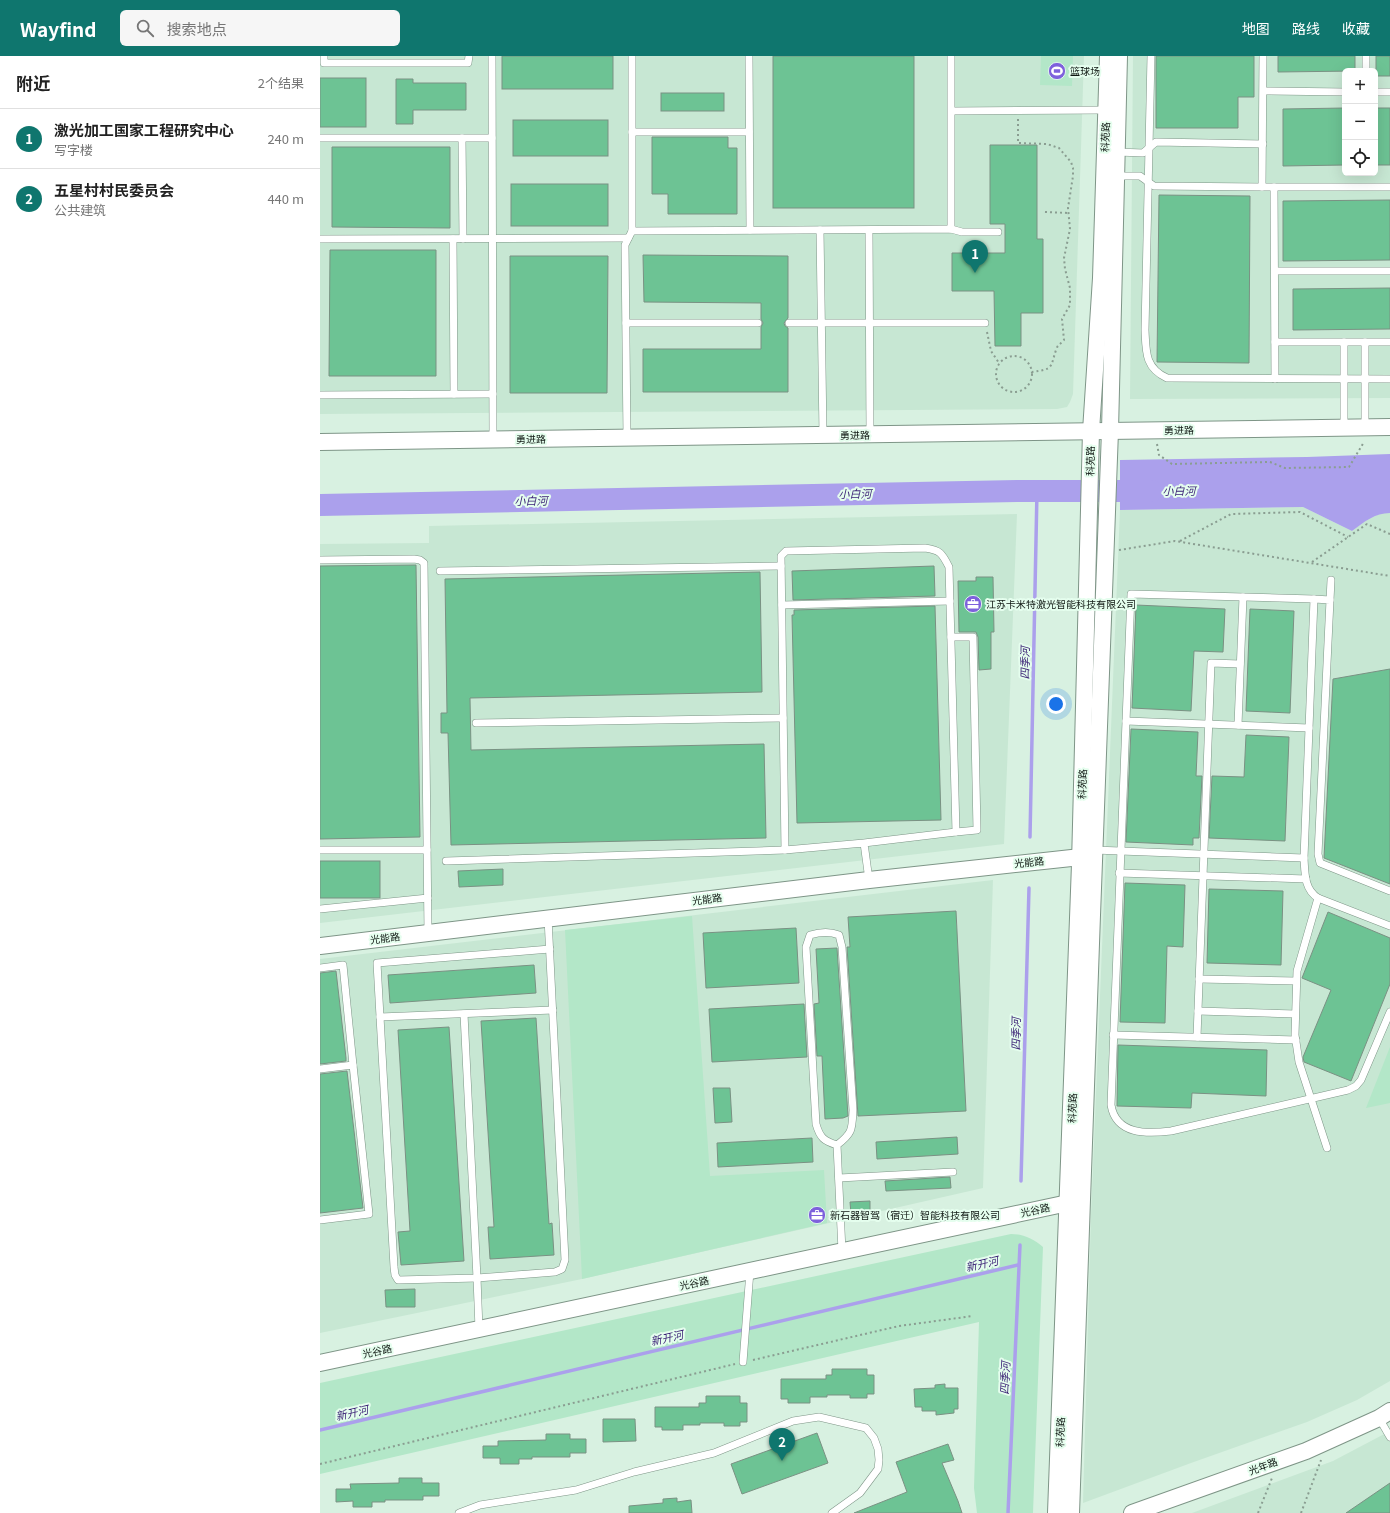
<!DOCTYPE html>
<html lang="zh">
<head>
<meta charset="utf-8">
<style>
	body { margin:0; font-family:Georgia,"Noto Sans SC",serif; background:#f6f6f6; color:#222 }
	.controls { position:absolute; right:12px; top:12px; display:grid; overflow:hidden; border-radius:6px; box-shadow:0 4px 16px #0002 }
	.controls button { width:36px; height:36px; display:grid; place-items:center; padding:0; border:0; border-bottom:1px solid #e0e0e0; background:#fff; color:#222; font:20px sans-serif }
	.you { position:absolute; left:736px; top:648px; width:14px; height:14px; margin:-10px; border:3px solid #fff; border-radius:50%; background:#1a73e8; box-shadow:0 0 0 6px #1a73e833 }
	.badge { display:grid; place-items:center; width:26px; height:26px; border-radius:50%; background:#0f766e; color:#fff; font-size:13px; font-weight:700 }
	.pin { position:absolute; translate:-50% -33px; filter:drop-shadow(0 1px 2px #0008) }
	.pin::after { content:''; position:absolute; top:21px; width:14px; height:12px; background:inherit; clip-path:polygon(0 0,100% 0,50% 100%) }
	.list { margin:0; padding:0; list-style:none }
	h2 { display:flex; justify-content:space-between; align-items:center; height:52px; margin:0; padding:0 16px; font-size:17px }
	h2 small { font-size:13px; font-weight:400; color:#767676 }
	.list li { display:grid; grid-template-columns:26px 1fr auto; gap:12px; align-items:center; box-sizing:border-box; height:60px; padding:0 16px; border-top:1px solid #e0e0e0 }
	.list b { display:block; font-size:15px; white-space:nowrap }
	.list p { margin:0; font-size:13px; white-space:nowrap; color:#767676 }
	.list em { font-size:13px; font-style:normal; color:#767676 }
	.icon { flex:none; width:22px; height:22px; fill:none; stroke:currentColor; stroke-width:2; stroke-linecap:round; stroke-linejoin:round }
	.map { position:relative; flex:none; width:1070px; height:1457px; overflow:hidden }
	header { display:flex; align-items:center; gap:24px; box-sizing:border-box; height:56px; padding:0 20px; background:#0f766e; color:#fff }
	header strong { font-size:19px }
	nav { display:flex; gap:22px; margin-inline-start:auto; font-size:14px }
	.search { width:280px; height:36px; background:#f6f6f6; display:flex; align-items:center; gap:10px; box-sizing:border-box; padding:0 14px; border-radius:6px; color:#767676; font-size:15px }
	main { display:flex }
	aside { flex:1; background:#fff }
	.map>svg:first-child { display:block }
	.built { fill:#c7e7d3; fill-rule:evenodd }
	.green { fill:#b3e7c8 }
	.water { fill:#aba0ec }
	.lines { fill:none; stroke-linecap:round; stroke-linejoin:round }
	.stream { stroke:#aba0ec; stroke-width:3.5 }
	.river { stroke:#aba0ec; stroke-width:22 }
	.building { fill:#6dc394; stroke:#7a9183 }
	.service-casing { stroke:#7e9587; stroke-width:8 }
	.tertiary-casing { stroke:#7e9587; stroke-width:18 }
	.path { stroke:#8a9d91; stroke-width:2; stroke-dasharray:2 3; stroke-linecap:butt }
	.service { stroke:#fff; stroke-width:7 }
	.tertiary { stroke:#fff; stroke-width:16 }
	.labels { text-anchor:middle; stroke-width:4; stroke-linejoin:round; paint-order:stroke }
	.poi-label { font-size:10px; fill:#0f1712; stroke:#e5feee; text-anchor:start }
	.street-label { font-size:10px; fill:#0f1712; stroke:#e5feee }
	.water-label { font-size:11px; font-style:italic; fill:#371c73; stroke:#e5feee }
</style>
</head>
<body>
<header>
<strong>Wayfind</strong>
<div class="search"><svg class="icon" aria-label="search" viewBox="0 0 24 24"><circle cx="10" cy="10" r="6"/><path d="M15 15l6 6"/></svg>搜索地点</div>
<nav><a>地图</a><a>路线</a><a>收藏</a></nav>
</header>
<main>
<aside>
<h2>附近<small>2个结果</small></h2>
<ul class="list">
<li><span class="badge">1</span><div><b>激光加工国家工程研究中心</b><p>写字楼</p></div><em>240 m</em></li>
<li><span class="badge">2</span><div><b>五星村村民委员会</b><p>公共建筑</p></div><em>440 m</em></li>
</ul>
</aside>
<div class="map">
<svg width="1070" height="1457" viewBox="0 0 1070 1457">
	<rect width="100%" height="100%" fill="#d8f1e1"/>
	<g class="built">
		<path d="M0,0H764L753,338L750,346L747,351L737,353L0,358Z"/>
		<path d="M813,0H1070V342L810,343ZM1025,15H1055V117H1025Z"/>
		<path d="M983,451L1032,475L1045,465L1061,457H1070V1325L1037,1344L987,1366L871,1407L763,1447L771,1159L800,454Z"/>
		<path d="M697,458L684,788L0,867V488L109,487V470Z"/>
		<path d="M673,824L663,1132L262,1223L0,1277V903Z"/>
		<path d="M1070,1375V1457H872L1013,1405Z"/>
	</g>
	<g class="green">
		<path d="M721,0H753L752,30L720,29Z"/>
		<path d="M372,860L390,1120L504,1114L507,1167L262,1223L245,874Z"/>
		<path d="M1070,991V1047L1046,1052Z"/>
		<path d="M691,1178C703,1178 714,1183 723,1191L713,1457H657L654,1432L659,1266L0,1418V1327Z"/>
	</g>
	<path class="water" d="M1070,398V457C1055,457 1044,466 1032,475L983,451L800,454V404L987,401Z"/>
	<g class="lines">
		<g class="stream">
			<path d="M710,781L717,435"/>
			<path d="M701,1125L709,832"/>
			<path d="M0,1374L698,1209"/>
			<path d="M688,1457L700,1189"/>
		</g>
		<path class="river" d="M0,449L697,435H831"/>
	</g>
	<g class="building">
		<rect x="182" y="0" width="111" height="33"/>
		<rect x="453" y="0" width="141" height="152"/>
		<path d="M836,0H934V41H918V72H836Z"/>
		<path d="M958,0H1035V15L958,16Z"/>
		<rect x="1056" y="0" width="14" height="20"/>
		<rect x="0" y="22" width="46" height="49"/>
		<path d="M76,23H93V27H146V54H93V68H76Z"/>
		<rect x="341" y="37" width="63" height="18"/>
		<path d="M1025,52V109L963,110V53Z"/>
		<rect x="1055" y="52" width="15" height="57"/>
		<rect x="193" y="64" width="95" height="36"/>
		<path d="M332,81H408V92H417V158H348V138H332Z"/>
		<path d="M670,89H717V183H723V257H701V290H675L674,235H632V197H685V168H670Z"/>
		<path d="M12,91H130V172L12,171Z"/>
		<rect x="191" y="128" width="97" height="42"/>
		<path d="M839,139L930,140L929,307L837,306Z"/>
		<path d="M1070,144V204L963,205V145Z"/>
		<path d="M10,194H116V320H9Z"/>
		<path d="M323,199L468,200V262L464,267L465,270L468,272V336H323V293H441V271L443,267L441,263V247L324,246Z"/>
		<path d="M190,200H288L287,337H190Z"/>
		<path d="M1070,232V273L973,274V233Z"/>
		<path d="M96,509L100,781L0,783V510Z"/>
		<path d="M614,510L615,540L473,544L472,515Z"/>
		<path d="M440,516L442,636L150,642L151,694L444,688L446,782L131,789L128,677H121V657H127L125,523Z"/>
		<path d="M656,521H673L674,576H671V613L659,614L658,581L656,576H639L638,525H656Z"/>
		<path d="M816,549L905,553L903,596L874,595L871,655L812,652Z"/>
		<path d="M615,550L621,764L477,767L472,559H474V554Z"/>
		<path d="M930,553L974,555L970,657L926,655Z"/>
		<path d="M1070,613V828L1004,802L1013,623Z"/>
		<path d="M811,673L878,676L876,720H882L879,782H873V789L806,786Z"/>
		<path d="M926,679L969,681L965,785L889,782L892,720L924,721Z"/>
		<rect x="0" y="805" width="60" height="37"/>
		<path d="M183,813V829L139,831L138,815Z"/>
		<path d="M805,827L865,829L863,891L847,890L845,967L800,966Z"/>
		<path d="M889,833L963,835L961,909L887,907Z"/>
		<path d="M636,855L646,1055L538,1060L527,891H530L528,861Z"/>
		<path d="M1008,856L1070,882V928L1031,1025L984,1006L983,1001L1011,934L982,922Z"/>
		<path d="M476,872L479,927L386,932L383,877Z"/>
		<path d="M517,892L528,1060L523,1062L505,1063L502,1000H497L494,948L499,947L496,893Z"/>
		<path d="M214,909L216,937L70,947L68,919Z"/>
		<path d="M16,915L26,1002V1005L0,1008V917Z"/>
		<path d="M484,948L487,1001L392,1006L389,953Z"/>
		<path d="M216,962L229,1168L232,1167L234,1199L170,1203L168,1171H174L161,965Z"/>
		<path d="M129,971L144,1205L81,1209L78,1176L90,1175L78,974Z"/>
		<path d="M798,989L947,994L946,1040L872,1037L871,1052L797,1050Z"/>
		<path d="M27,1015L43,1152L0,1157V1018Z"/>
		<path d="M393,1032H410L412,1066L395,1067Z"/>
		<path d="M637,1081L638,1098L557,1103L556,1086Z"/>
		<path d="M492,1082L493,1106L398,1111L397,1087Z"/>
		<path d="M630,1121L631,1132L566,1135L565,1125Z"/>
		<path d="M550,1145V1157L531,1158L530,1146Z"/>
		<path d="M95,1233V1251H66L65,1234Z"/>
		<path d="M512,1313H547V1319H554V1338H547V1342H530V1339H507V1341H490V1347H468V1343H461V1323H506V1319H512Z"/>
		<path d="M625,1328V1332H638V1353H634V1357L616,1359V1355H602V1351H595L594,1333L615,1332V1329Z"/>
		<path d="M386,1340H420V1347H427V1366H420V1370H404V1367H380V1369H363V1374H342V1371H335V1351H379V1347H386Z"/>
		<path d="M283,1363H315L316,1385L283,1386Z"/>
		<path d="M497,1377L508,1407L422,1438L411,1408Z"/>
		<path d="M226,1378H250V1383H266V1397H250V1401H212V1403H199V1408H180V1402H163V1390H178V1385L226,1384Z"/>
		<path d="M628,1388L634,1404L622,1407L638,1445L642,1457H534L587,1436L576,1406Z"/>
		<path d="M79,1422H102V1427H119V1440H103V1444H65V1446H52V1451H33V1445L16,1446V1433H31L30,1428L79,1427Z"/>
		<path d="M1070,1427V1457H1026Z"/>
		<path d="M357,1442V1446L371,1444L372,1457H309V1450L343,1447V1443Z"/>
	</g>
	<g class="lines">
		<defs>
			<g id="service">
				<path d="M4,0V7H148L149,0"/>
				<path d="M172,0L173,384"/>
				<path d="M429,0L430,174"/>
				<path d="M831,0L825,274C826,296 825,312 847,322L1070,323"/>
				<path d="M943,0L942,131H954L955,323"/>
				<path d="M1046,0V15"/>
				<path d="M944,35L1025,36"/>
				<path d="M1055,36H1070"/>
				<path d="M632,55L787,54"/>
				<path d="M312,76H429"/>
				<path d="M0,82H172"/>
				<path d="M142,82L143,183"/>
				<path d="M797,96L823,97L836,86L943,88"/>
				<path d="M796,120H820L834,130L942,131"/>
				<path d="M954,131H1070"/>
				<path d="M631,173V0"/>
				<path d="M500,174L503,379"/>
				<path d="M549,174L550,378"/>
				<path d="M312,175L631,173L642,176H678"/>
				<path d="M0,183L308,182"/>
				<path d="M133,183L134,338"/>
				<path d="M955,215H1070"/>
				<path d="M306,267H438"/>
				<path d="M469,267H665"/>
				<path d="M955,286H1070"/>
				<path d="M1045,286V372"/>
				<path d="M0,339L173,338"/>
				<path d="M1024,372V286"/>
				<path d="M307,382L305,189L312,175V0"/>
				<path d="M0,504L94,503L100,504L104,507L108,877"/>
				<path d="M120,515L461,510"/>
				<path d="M994,543L1010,544L998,798L1000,807L1070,835"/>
				<path d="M1010,544L1011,524"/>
				<path d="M462,549L630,545"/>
				<path d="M631,581H653L657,774L636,776"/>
				<path d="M806,665L989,672"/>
				<path d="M156,667L463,662"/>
				<path d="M918,669L923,541"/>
				<path d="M544,787L465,794L461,500L466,495L605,492C620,494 622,497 629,511L636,776L544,787L549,824"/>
				<path d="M0,794H107"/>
				<path d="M774,794L984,802"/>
				<path d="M126,805L465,794"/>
				<path d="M799,817L986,823"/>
				<path d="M998,842L977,915L975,979L979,1006L1007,1092"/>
				<path d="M0,853L108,842"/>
				<path d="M1070,870L998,842C984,833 985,817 984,802L994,543L811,538L791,1049C796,1079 827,1078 851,1075L1028,1034L1036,1030L1041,1024L1070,956"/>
				<path d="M0,912L23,909L33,1009L0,1013"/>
				<path d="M879,923L976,925"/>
				<path d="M878,955L975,958"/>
				<path d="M144,958L157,1222L78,1224L75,1219L74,1211L57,907L230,893"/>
				<path d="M60,961L233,954"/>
				<path d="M793,979L976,984"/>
				<path d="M877,981L891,607L920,608"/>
				<path d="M517,1089C504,1085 500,1082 496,1068L486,891L490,879C500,876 509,875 519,879L522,891L533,1054C532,1073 533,1077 517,1089L522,1195"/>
				<path d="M519,1122L633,1116"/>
				<path d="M0,1164L49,1158L33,1009"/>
				<path d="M159,1273L157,1222L235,1216L242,1213L245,1204L228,862"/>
				<path d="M423,1306L430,1215"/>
				<path d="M1059,1362L1070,1381"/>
				<path d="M139,1457L160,1449L256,1434L314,1416L394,1397L473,1365L499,1361L546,1372L554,1382L558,1393L559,1404L558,1413L540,1437L512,1457"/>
			</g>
			<g id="tertiary">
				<path d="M0,386L1070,371"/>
				<path d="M0,890L549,824L770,800"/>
				<path d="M0,1307L748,1147"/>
				<path d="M736,1457L760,808L771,375L781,222L788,0"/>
				<path d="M751,1457L772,859L790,375L799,0"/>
				<path d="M812,1457L986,1395L1059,1362L1070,1355"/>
			</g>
		</defs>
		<use href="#service" class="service-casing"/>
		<use href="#tertiary" class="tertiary-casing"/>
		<g class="path">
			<path d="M698,63V87L727,88L739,92L751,106L753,112V120L748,152L750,173L744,202L745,213L750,232V249L742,263L744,284C741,288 737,289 736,294C730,312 734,313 712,316"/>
			<path d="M725,156L749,157"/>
			<path d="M667,276L671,295L679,307"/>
			<circle cx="694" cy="318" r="18"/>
			<path d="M837,388L839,399L852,408L950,406L965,412L1029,411L1044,386"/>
			<path d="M860,485L911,458L980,456L1028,481"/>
			<path d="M799,494L855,485L1070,520"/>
			<path d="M992,506L1047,468L1070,478"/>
			<path d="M433,1304L579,1270L653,1260"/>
			<path d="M0,1408L415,1308"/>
			<path d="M938,1457L952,1422"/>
			<path d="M981,1457L1001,1404"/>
		</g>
		<use href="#service" class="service"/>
		<use href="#tertiary" class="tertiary"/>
	</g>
	<defs>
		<symbol id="stadium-disc" viewBox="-11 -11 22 22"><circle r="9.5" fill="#7e61dc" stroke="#e5feee"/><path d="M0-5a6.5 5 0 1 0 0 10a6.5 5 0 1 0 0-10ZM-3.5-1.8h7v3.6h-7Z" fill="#fff"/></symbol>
		<symbol id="office-disc" viewBox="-11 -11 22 22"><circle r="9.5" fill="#7e61dc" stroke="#e5feee"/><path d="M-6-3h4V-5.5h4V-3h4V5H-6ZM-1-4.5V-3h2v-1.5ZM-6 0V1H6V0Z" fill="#fff"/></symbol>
	</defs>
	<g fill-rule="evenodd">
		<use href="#stadium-disc" x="727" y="5" width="20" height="20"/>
		<use href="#office-disc" x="643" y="538" width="20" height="20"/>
		<use href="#office-disc" x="487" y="1149" width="20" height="20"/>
	</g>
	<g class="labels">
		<g class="poi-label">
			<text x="750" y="19">篮球场</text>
			<text x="666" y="552">江苏卡米特激光智能科技有限公司</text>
			<text x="510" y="1163">新石器智驾（宿迁）智能科技有限公司</text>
		</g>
		<g class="street-label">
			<text transform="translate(785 81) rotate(-88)" y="4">科苑路</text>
			<text transform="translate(859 374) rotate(-1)" y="4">勇进路</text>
			<text transform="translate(535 379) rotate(-1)" y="4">勇进路</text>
			<text transform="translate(211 383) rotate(-1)" y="4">勇进路</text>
			<text transform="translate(770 405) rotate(-89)" y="4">科苑路</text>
			<text transform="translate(762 728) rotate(-88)" y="4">科苑路</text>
			<text transform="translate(709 806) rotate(-6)" y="4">光能路</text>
			<text transform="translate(387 843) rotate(-7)" y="4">光能路</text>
			<text transform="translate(65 882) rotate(-7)" y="4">光能路</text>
			<text transform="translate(752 1052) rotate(-88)" y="4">科苑路</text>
			<text transform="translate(715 1154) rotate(-12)" y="4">光谷路</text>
			<text transform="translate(374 1227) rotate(-12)" y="4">光谷路</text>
			<text transform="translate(57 1295) rotate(-12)" y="4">光谷路</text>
			<text transform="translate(740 1376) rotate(-88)" y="4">科苑路</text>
			<text transform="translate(943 1410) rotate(-20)" y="4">光年路</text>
		</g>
		<g class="water-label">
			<text x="859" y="439">小白河</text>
			<text transform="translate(535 438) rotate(-1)" y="4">小白河</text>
			<text transform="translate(211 445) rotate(-1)" y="4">小白河</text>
			<text transform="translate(705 607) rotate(-89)" y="4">四季河</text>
			<text transform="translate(696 978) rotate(-89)" y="4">四季河</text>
			<text transform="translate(662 1208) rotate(-13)" y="4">新开河</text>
			<text transform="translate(347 1282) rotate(-13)" y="4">新开河</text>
			<text transform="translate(685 1322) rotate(-87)" y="4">四季河</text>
			<text transform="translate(32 1357) rotate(-13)" y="4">新开河</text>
		</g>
	</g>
</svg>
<div class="controls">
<button>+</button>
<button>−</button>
<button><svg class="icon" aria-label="locate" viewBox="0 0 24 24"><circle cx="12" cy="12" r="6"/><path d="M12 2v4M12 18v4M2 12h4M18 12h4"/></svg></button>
</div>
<div class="you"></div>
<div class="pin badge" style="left:655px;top:217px">1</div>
<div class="pin badge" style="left:462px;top:1405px">2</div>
</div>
</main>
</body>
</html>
